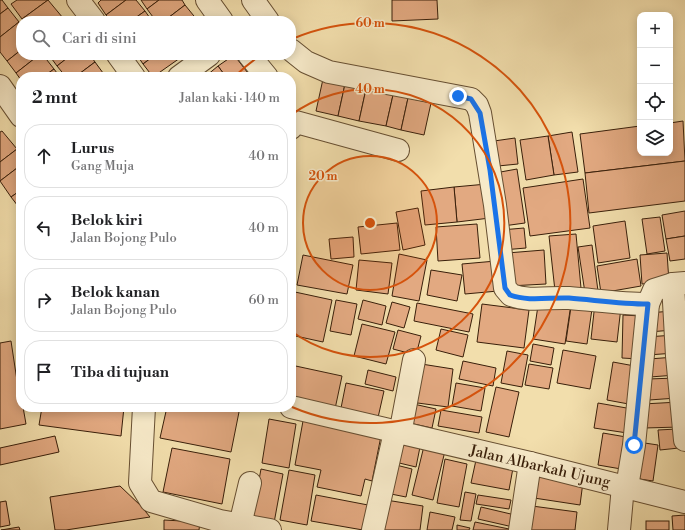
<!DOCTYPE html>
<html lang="id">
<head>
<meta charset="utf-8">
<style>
	body { margin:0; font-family:"Libre Bodoni",serif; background:#f6f6f6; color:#202124 }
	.controls { position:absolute; right:12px; top:12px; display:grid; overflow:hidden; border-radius:8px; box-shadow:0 2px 10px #0003 }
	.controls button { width:36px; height:36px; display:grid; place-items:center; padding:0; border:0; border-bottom:1px solid #e0e0e0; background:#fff; color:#202124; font:20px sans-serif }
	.stop { position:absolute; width:12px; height:12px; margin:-9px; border:3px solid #1a73e8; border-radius:50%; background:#fff }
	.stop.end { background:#1a73e8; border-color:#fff; box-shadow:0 1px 4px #0008 }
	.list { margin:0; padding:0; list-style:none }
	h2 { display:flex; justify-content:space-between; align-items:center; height:52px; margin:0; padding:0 16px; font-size:17px }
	h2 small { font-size:13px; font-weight:400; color:#757577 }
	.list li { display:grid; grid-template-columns:26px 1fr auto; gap:12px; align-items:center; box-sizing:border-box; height:64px; margin:0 8px 8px; padding:0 8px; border:1px solid #e0e0e0; border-radius:16px }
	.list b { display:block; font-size:15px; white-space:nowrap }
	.list p { margin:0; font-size:13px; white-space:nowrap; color:#757577 }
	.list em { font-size:13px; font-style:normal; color:#757577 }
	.icon { flex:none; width:22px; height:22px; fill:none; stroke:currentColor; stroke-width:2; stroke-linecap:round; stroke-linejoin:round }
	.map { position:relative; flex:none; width:685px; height:530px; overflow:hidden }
	.search { position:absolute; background:#fff; box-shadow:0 2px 10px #0003; left:16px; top:16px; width:280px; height:44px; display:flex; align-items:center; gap:10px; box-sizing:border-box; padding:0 14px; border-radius:16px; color:#757577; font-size:15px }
	.panel { position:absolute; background:#fff; box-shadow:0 2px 10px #0003; left:16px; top:72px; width:280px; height:340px; border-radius:16px }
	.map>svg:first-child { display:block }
	.building { fill:#e2a981; stroke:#391f0a }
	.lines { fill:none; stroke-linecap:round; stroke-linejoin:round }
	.minor-casing { stroke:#674f32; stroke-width:24 }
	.minor { stroke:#f7eac9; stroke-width:22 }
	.route { stroke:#1a73e8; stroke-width:5 }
	.ring { fill:none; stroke:#d6530c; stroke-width:2 }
	.labels { text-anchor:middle; stroke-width:3; stroke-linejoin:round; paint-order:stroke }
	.street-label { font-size:15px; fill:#391f0a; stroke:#f7eac9 }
	.centre { fill:#d6530c; stroke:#f7eac9; stroke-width:2 }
	.ring-label { font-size:12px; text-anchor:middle; font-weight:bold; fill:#d6530c; stroke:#f7eac9; stroke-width:3; stroke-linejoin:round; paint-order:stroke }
</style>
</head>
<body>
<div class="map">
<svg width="685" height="530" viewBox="0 0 685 530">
	<rect width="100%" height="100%" fill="#f2deac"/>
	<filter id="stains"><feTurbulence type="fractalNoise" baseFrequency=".005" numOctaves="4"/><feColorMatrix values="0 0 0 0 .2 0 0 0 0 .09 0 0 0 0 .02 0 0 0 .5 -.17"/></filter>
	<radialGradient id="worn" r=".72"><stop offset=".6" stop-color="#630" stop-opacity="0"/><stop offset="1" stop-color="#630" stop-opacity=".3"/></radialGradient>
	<g class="building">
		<path d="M0,0H2L8,8L0,14Z"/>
		<path d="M17,0H48L22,19L11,4Z"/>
		<path d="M48,0L63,18L58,21H24L22,19Z"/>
		<path d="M101,0H126L106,15L98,3Z"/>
		<path d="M126,0H136L145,11L131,21H111L106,15Z"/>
		<path d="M141,0H159L147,9Z"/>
		<path d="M159,0H182L185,5L164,21H156L147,9Z"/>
		<path d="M392,0H437L438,19L392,21Z"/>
		<path d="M185,5L198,21H164Z"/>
		<path d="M8,8L19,22L0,37V14Z"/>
		<path d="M145,11L152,21H131Z"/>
		<path d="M19,22L21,25V50L7,61L0,52V37Z"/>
		<path d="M21,50V55H39L16,73L7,61Z"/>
		<path d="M39,55H43L54,69L43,77H21V80L16,73Z"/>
		<path d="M49,55H71L57,66Z"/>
		<path d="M71,55H90L95,62L75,77H66L57,66Z"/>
		<path d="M137,55H155L143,64Z"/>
		<path d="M155,55H177L180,58L153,77L143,64Z"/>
		<path d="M234,55L251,77H226L218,66Z"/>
		<path d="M95,62L106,77H75Z"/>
		<path d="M218,66L226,77H207L206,76Z"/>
		<path d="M54,69L60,77H43Z"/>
		<path d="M323,79L345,84L338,116L316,111Z"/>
		<path d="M345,84L366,89L359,121L338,116Z"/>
		<path d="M366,89L393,95L386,126L359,121Z"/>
		<path d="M393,95L408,98L401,130L386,126Z"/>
		<path d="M408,98L431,103L424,135L401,130Z"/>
		<path d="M683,121L685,161L585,173L580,134L640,126V153H670V123Z"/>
		<path d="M2,131L17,149L0,162V132Z"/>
		<path d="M572,132L578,172L554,175L548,136Z"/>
		<path d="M548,136L554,175L526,180L520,140Z"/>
		<path d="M515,138L518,164L498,166L494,141Z"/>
		<path d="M17,149L21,155V165L0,181V162Z"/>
		<path d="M685,161V201L589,213L585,173Z"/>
		<path d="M21,165V190L11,197L0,181Z"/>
		<path d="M517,169L525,223L503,226L495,173Z"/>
		<path d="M583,179L590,228L530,236L523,188Z"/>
		<path d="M487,184L490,218L457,222L454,187Z"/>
		<path d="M454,187L457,222L425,225L421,191Z"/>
		<path d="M21,190V210L11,197Z"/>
		<path d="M418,208L425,245L403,250L396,212Z"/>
		<path d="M685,211V236L666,239L662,215Z"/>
		<path d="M660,217L665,251L647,254L642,219Z"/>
		<path d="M625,221L630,258L598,263L593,226Z"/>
		<path d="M397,223L400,250L361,254L358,227Z"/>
		<path d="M477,224L480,258L438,261L436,227Z"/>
		<path d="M524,228L526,248L503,250L501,230Z"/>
		<path d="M576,234L581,288L555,291L549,236Z"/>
		<path d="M685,236V259L670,261L666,239Z"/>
		<path d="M353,237L354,257L331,259L329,239Z"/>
		<path d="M592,245L598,291L585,293L578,247Z"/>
		<path d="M544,250L546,284L509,286L507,253Z"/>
		<path d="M667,253L669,282L642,284L640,255Z"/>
		<path d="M399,254L427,260L419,301L392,296Z"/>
		<path d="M303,255L353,265L347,294L297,285Z"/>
		<path d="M637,259L641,286L601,293L597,266Z"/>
		<path d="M359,260L392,263L388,294L356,290Z"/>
		<path d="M496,261L498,291L465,294L462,264Z"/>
		<path d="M431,270L462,275L457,301L427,295Z"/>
		<path d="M295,292L332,300L323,342L291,335V311Z"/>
		<path d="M539,299L571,304L565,344L533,339Z"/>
		<path d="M336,300L357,304L351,335L330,331Z"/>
		<path d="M363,300L386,306L382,325L358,319Z"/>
		<path d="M392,302L410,307L404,328L386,323Z"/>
		<path d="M417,303L473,314L469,332L414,321Z"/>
		<path d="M595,303L621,307L617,342L591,339Z"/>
		<path d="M482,304L529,310L524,348L477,342Z"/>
		<path d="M571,307L592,309L587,344L566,341Z"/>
		<path d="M672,311L673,330L649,332L648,313Z"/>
		<path d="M623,315L641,316L639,359L622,358Z"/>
		<path d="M362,324L395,332L386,364L354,356Z"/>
		<path d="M441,329L468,335L463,357L436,350Z"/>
		<path d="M398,330L421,336L416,355L393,349Z"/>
		<path d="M674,335L675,353L648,355L647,337Z"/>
		<path d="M11,341L21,407H23L26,424L0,429V343Z"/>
		<path d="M533,344L554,348L551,365L530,361Z"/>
		<path d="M563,350L596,356L590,389L557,383Z"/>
		<path d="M507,351L528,355L522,387L501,383Z"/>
		<path d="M675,357L676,375L650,377L649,359Z"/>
		<path d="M463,361L496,368L493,386L459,379Z"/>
		<path d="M613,362L640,367L634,405L607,400Z"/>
		<path d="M415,363L453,369L448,407L410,402Z"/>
		<path d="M529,364L553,368L549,389L525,385Z"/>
		<path d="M291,365L342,376L335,409L291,400Z"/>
		<path d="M368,370L396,377L393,391L365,384Z"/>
		<path d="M676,378L677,398L649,400L648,379Z"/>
		<path d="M346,383L384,391L377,422L340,413Z"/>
		<path d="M456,383L485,388L481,411L452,406Z"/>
		<path d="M496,387L519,392L509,437L486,432Z"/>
		<path d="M679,402L680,427L644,428L643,404Z"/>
		<path d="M409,403L436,409L432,428L405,422Z"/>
		<path d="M598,403L638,410L634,434L594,428Z"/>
		<path d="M42,407H124L121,436L39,425Z"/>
		<path d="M167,407H240L231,452L160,438Z"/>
		<path d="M441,410L482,417L479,433L438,426Z"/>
		<path d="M269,419L296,424L289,468L262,463Z"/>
		<path d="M303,421L381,436L372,481L365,479L361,496L317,487L321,470L295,465Z"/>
		<path d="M677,429L679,448L660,450L658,430Z"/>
		<path d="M603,433L632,438L627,470L598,465Z"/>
		<path d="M55,436L59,452L0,465V448Z"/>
		<path d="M638,442L658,445L653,481L633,478Z"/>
		<path d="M399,443L420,447L416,467L395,462Z"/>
		<path d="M424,446L445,451L433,500L412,495Z"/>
		<path d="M172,448L230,459L222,504L163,492Z"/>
		<path d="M445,459L467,464L459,507L437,503Z"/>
		<path d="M476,460L513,468L509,490L471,483Z"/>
		<path d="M392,464L412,469L406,497L386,493Z"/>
		<path d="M261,469L283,474L274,523L252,518Z"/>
		<path d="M289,470L315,475L307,525L280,520Z"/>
		<path d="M538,475L583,482L580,505L534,498Z"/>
		<path d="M120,486L141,506L150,517L66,530H55L50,497Z"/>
		<path d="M465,492L476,494L471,521L460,520Z"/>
		<path d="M316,495L368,505L363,530L311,521Z"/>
		<path d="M478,495L511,500L509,509L476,504Z"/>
		<path d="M386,500L423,506L420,530H382Z"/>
		<path d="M6,501L10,525L0,527V502Z"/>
		<path d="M532,506L577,512L575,530H529Z"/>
		<path d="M481,507L515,515L513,527L478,519Z"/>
		<path d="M430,512L455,517L452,530H427Z"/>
		<path d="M685,515V530H673L672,516Z"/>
		<path d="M164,520L200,522L199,530H164Z"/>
		<rect x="646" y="521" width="23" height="9"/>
		<path d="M475,522L514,530H473Z"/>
		<path d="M457,525L470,528L469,530H457Z"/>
		<path d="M19,527L20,530H1Z"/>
	</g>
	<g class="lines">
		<defs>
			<g id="minor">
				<path d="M78,0L94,21"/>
				<path d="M207,0L222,21"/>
				<path d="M253,0L268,21"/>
				<path d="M291,50L306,62L329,72L471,99L477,105L480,113L495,205L505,288L511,295C529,302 550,297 569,298C595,300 621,304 648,304"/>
				<path d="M118,55L134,77"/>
				<path d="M249,55L267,77"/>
				<path d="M179,77L209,55"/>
				<path d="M0,86L21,116"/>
				<path d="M291,128L296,122L398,150"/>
				<path d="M673,284L677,356L685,440"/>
				<path d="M144,407L140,483L151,501L220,521L270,530"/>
				<path d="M291,407L530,463L685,502"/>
				<path d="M400,434L414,360"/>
				<path d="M627,487L634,445L648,304L654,290L673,284L685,283"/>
				<path d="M240,525L250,483"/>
				<path d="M373,530L395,432"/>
				<path d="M520,530L530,463"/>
				<path d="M619,530L623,486"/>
			</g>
		</defs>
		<use href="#minor" class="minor-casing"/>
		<use href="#minor" class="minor"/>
	</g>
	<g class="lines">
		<path class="route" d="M458,96L471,99L480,113L490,170L505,288L510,295C529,302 550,297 569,298C595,300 621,304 648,304L634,445"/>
	</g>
	<circle cx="370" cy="223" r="67" fill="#d6530c" fill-opacity=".12"/>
	<g class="ring">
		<circle cx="370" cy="223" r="67"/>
		<path d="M291 115A134 134 0 1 1 291 331"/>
		<path d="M234 77A200 200 0 0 1 261 55M292 39A200 200 0 1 1 292 407"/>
	</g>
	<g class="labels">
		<g class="street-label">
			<text transform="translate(540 466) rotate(13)" y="5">Jalan Albarkah Ujung</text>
		</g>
	</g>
	<circle cx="370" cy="223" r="6" class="centre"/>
	<g class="ring-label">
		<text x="370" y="27">60 m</text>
		<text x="370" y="93">40 m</text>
		<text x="323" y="180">20 m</text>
	</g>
	<rect width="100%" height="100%" filter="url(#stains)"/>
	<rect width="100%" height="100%" fill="url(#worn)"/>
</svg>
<div class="controls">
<button>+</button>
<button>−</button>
<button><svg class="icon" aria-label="locate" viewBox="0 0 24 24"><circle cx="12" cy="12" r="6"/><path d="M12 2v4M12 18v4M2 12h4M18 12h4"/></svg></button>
<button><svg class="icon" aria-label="layers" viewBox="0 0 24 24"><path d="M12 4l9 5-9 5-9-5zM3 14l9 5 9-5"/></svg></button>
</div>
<div class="stop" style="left:634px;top:445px"></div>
<div class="stop end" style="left:458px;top:96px"></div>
<div class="search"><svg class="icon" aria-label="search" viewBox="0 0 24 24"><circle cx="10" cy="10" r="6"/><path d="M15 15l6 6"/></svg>Cari di sini</div>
<section class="panel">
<h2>2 mnt<small>Jalan kaki · 140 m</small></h2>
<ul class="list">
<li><svg class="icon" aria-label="ahead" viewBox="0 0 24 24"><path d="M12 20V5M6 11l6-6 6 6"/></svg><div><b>Lurus</b><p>Gang Muja</p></div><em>40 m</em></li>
<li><svg class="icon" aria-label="left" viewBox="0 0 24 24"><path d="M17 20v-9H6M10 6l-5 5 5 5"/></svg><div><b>Belok kiri</b><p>Jalan Bojong Pulo</p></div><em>40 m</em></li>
<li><svg class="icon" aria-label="right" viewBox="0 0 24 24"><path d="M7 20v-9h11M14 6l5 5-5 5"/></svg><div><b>Belok kanan</b><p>Jalan Bojong Pulo</p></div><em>60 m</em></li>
<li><svg class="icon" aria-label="arrive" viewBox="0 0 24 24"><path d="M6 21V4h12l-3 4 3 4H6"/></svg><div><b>Tiba di tujuan</b></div></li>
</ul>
</section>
</div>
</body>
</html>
